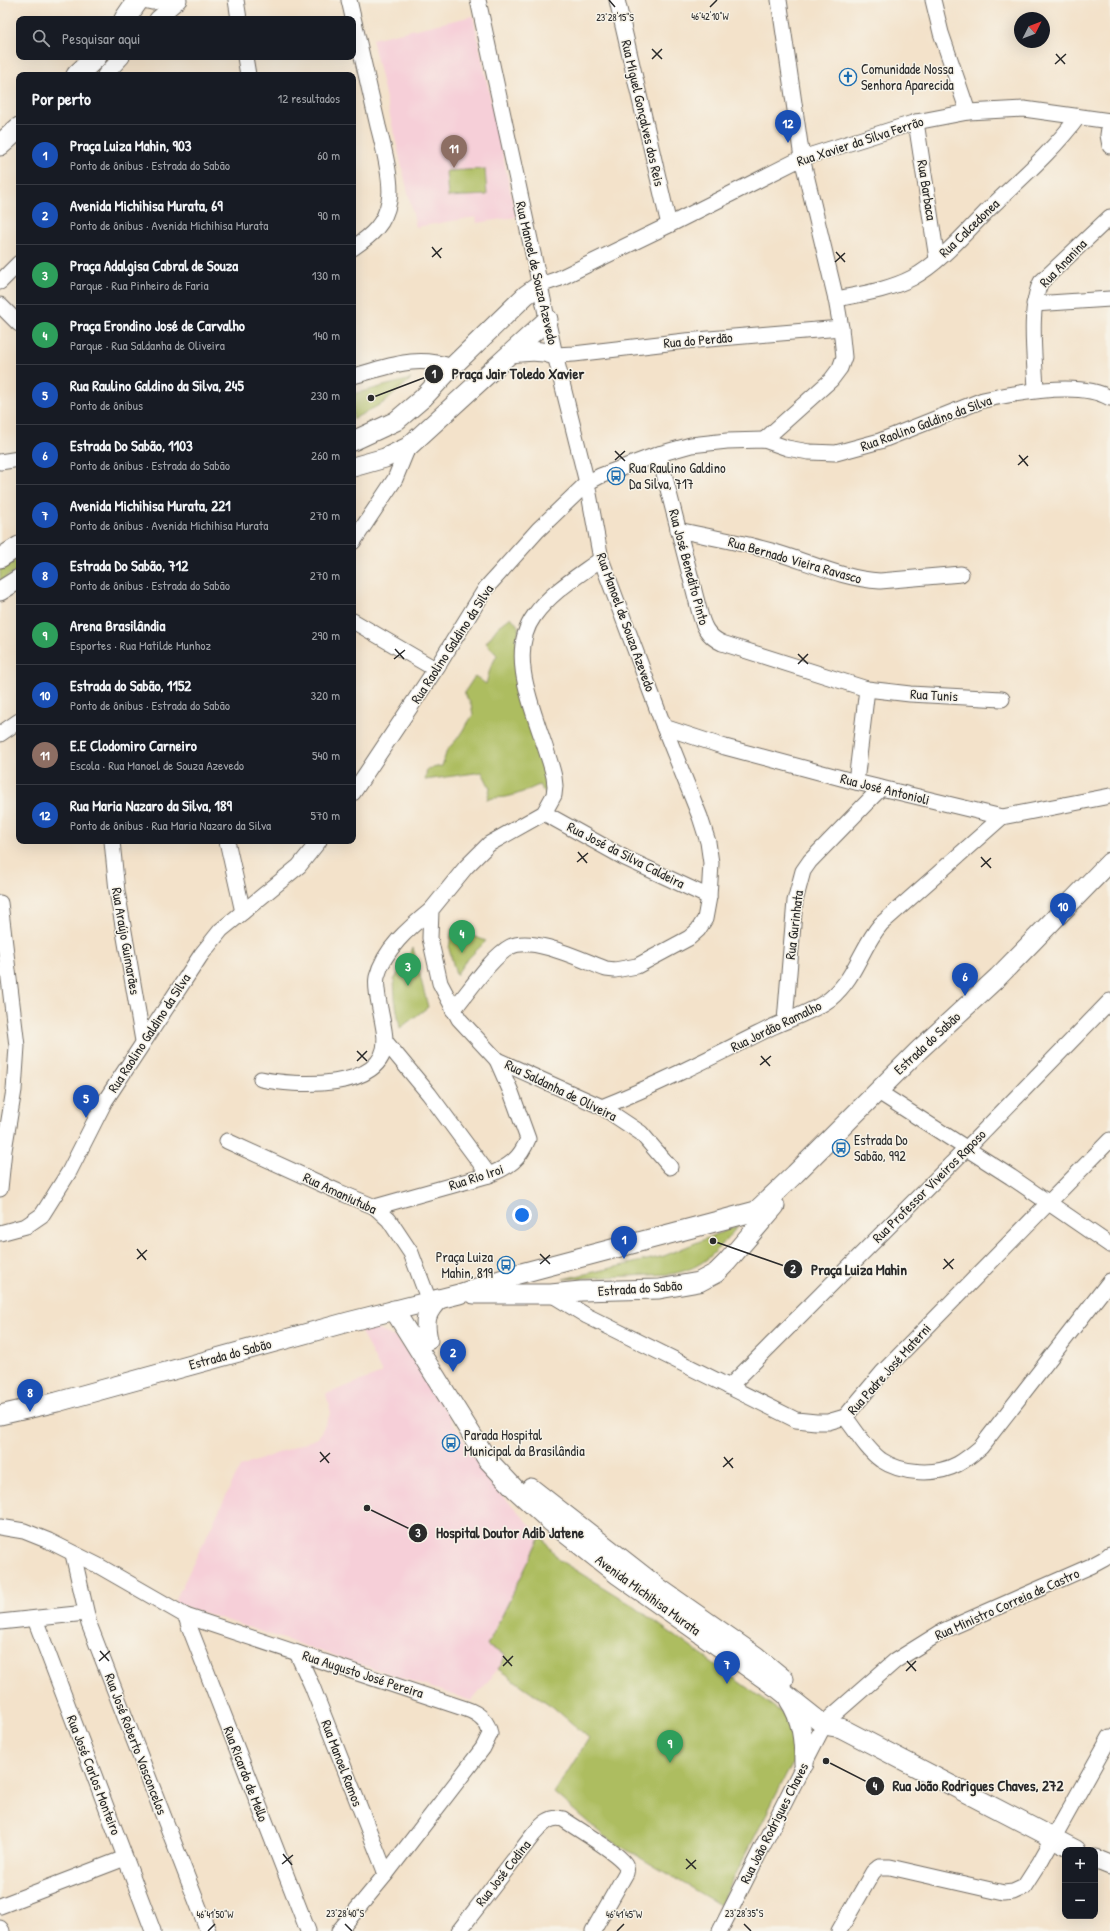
<!DOCTYPE html>
<html lang="pt">
<head>
<meta charset="utf-8">
<style>
	body { margin:0; font-family:"Patrick Hand",sans-serif; background:#242831; color:#f1f3f6 }
	.controls { position:absolute; right:12px; bottom:12px; display:grid; overflow:hidden; border-radius:8px; box-shadow:0 4px 16px #0002 }
	.controls button { width:36px; height:36px; display:grid; place-items:center; padding:0; border:0; border-bottom:1px solid #363941; background:#171b24; color:#f1f3f6; font:20px sans-serif }
	.compass { position:absolute; left:1014px; top:12px; width:36px; height:36px; border-radius:50%; background:#171b24; box-shadow:0 4px 16px #0002; rotate:48deg }
	.you { position:absolute; left:522px; top:1215px; width:14px; height:14px; margin:-10px; border:3px solid #fff; border-radius:50%; background:#1a73e8; box-shadow:0 0 0 6px #1a73e833 }
	.badge { display:grid; place-items:center; width:26px; height:26px; border-radius:50%; background:#2563eb; color:#fff; font-size:13px; font-weight:700 }
	.pin { position:absolute; translate:-50% -33px; filter:drop-shadow(0 1px 2px #0008) }
	.pin::after { content:''; position:absolute; top:21px; width:14px; height:12px; background:inherit; clip-path:polygon(0 0,100% 0,50% 100%) }
	.list { margin:0; padding:0; list-style:none }
	h2 { display:flex; justify-content:space-between; align-items:center; height:52px; margin:0; padding:0 16px; font-size:17px }
	h2 small { font-size:13px; font-weight:400; color:#9ea1a6 }
	.list li { display:grid; grid-template-columns:26px 1fr auto; gap:12px; align-items:center; box-sizing:border-box; height:60px; padding:0 16px; border-top:1px solid #363941 }
	.list b { display:block; font-size:15px; white-space:nowrap }
	.list p { margin:0; font-size:13px; white-space:nowrap; color:#9ea1a6 }
	.list em { font-size:13px; font-style:normal; color:#9ea1a6 }
	.icon { flex:none; width:22px; height:22px; fill:none; stroke:currentColor; stroke-width:2; stroke-linecap:round; stroke-linejoin:round }
	.map { position:relative; flex:none; width:1110px; height:1931px; overflow:hidden }
	.search { position:absolute; background:#171b24; box-shadow:0 4px 16px #0002; left:16px; top:16px; width:340px; height:44px; display:flex; align-items:center; gap:10px; box-sizing:border-box; padding:0 14px; border-radius:8px; color:#9ea1a6; font-size:15px }
	.panel { position:absolute; background:#171b24; box-shadow:0 4px 16px #0002; left:16px; top:72px; width:340px; height:772px; border-radius:8px }
	.map>svg:first-child { display:block }
	.built { fill:#f6cfd8 }
	.green { fill:#adbd60; stroke:#6c7446 }
	.lines { fill:none; stroke-linecap:round; stroke-linejoin:round }
	.minor-casing { stroke:#716b63; stroke-width:17 }
	.tertiary-casing { stroke:#716b63; stroke-width:21 }
	.secondary-casing { stroke:#716b63; stroke-width:23 }
	.minor { stroke:#fff; stroke-width:15 }
	.tertiary { stroke:#fff; stroke-width:19 }
	.secondary { stroke:#fff; stroke-width:21 }
	.ticks { fill:none; stroke:#2b2b2b; stroke-width:1.5 }
	.labels { text-anchor:middle; stroke-width:3; stroke-linejoin:round; paint-order:stroke }
	.poi-label { font-size:14px; fill:#2b2b2b; stroke:#f7f3e8; text-anchor:start }
	.street-label { font-size:14px; fill:#2b2b2b; stroke:#f7f3e8 }
	.ticks-label { font-size:10px; text-anchor:middle; fill:#2b2b2b; stroke:#f7f3e8; stroke-width:3; stroke-linejoin:round; paint-order:stroke }
	.leader { fill:none; stroke:#2b2b2b; stroke-width:1.5 }
	.callout-dot { fill:#2b2b2b; stroke:#f7f3e8; stroke-width:1.5 }
	.mark-label { font-size:12px; text-anchor:middle; font-weight:bold; fill:#fff }
	.callout-label { font-size:15px; text-anchor:middle; font-weight:bold; fill:#2b2b2b; stroke:#f7f3e8; stroke-width:3; stroke-linejoin:round; paint-order:stroke }
</style>
</head>
<body>
<div class="map">
<svg width="1110" height="1931" viewBox="0 0 1110 1931">
	<rect width="100%" height="100%" fill="#f7f3e8"/>
	<filter id="ink" filterUnits="userSpaceOnUse"><feTurbulence type="fractalNoise" baseFrequency=".025" numOctaves="2"/><feDisplacementMap in="SourceGraphic" scale="8" xChannelSelector="R" yChannelSelector="G"/><feConvolveMatrix kernelMatrix="1 2 1 2 8 2 1 2 1" color-interpolation-filters="sRGB"/></filter>
	<filter id="wash" filterUnits="userSpaceOnUse"><feTurbulence type="fractalNoise" baseFrequency=".012" numOctaves="4" result="noise"/><feDisplacementMap in="SourceGraphic" scale="16" xChannelSelector="R" yChannelSelector="G"/><feGaussianBlur stdDeviation="0.9" result="paint"/><feColorMatrix in="noise" values="0 0 0 0 0 0 0 0 0 0 0 0 0 0 0 0 0 1.4 0 .05"/><feComposite in="paint" operator="in"/></filter>
	<g filter="url(#wash)">
		<rect width="100%" height="100%" fill="#f3e2ca"/>
		<g class="built">
			<path d="M473,16L516,217L477,223L476,217L416,227L372,39Z"/>
			<path d="M359,1328L377,1329L396,1338L416,1362L488,1480L541,1536L487,1645L505,1655L502,1664L472,1701L174,1603L240,1467L318,1438L331,1413L326,1394L382,1373Z"/>
		</g>
		<g class="green">
			<path d="M485,169L487,195L448,197L446,171Z"/>
			<path d="M411,379L385,402L353,419V394Z"/>
			<path d="M19,558V569L0,581V569Z"/>
			<path d="M511,617L519,627L517,644L533,733L540,757L548,770V797L539,785C528,790 517,795 506,797C499,798 493,797 487,800L490,788L482,772L425,780L427,769L442,766L447,750L457,739L473,715L471,704L464,693L475,676L486,684L490,669L497,655L486,643L498,627Z"/>
			<path d="M452,928L486,941L465,962L456,975L449,949Z"/>
			<path d="M413,948L428,1007L400,1028L395,999L394,980Z"/>
			<path d="M739,1225C717,1250 706,1268 671,1274L563,1279L664,1256Z"/>
			<path d="M541,1536L559,1560L632,1605L792,1720L795,1758L720,1905L605,1837L554,1793L589,1738L553,1707L498,1669L502,1664L505,1655L487,1646Z"/>
		</g>
	</g>
	<g filter="url(#ink)">
		<g class="lines">
			<defs>
				<g id="minor">
					<path d="M143,0L152,2L163,0"/>
					<path d="M236,0L239,19"/>
					<path d="M349,0C359,42 368,84 378,126C383,145 393,182 389,201C385,224 372,235 353,248"/>
					<path d="M617,0L669,225"/>
					<path d="M933,0L941,33L968,112"/>
					<path d="M157,19L179,0"/>
					<path d="M245,57L248,75"/>
					<path d="M105,75L122,57"/>
					<path d="M1110,121L1108,135L1110,146"/>
					<path d="M916,122L937,259"/>
					<path d="M0,282L19,263"/>
					<path d="M540,285L558,279L669,225L802,158L916,122L968,112L1024,109L1110,121"/>
					<path d="M836,299C861,294 889,290 912,278C939,264 967,231 989,209C1019,180 1053,151 1078,117"/>
					<path d="M1034,304L1110,299"/>
					<path d="M0,305L19,324"/>
					<path d="M555,355L574,354L685,341L841,328"/>
					<path d="M353,376C389,367 415,354 452,367"/>
					<path d="M1036,390C1035,361 1028,307 1041,282L1110,217"/>
					<path d="M764,440L831,380L840,368L844,357L841,328L836,299L802,158L779,0"/>
					<path d="M659,454L699,610C703,626 707,636 722,643L867,689L910,694L1002,699"/>
					<path d="M0,462L19,459"/>
					<path d="M678,530C709,537 741,542 771,551C807,561 842,579 880,581L961,574"/>
					<path d="M353,542L395,479L408,447"/>
					<path d="M601,559C578,576 551,592 534,616C502,660 544,730 554,777L555,786L554,795L544,813L489,844L466,867L431,910L430,938L440,983L459,1019L497,1060L602,1107L641,1133L670,1167"/>
					<path d="M353,621L435,669"/>
					<path d="M664,727L725,747L856,782L1002,817L1110,796"/>
					<path d="M0,734L19,721"/>
					<path d="M856,782L867,689"/>
					<path d="M353,793L439,664L486,588L538,530L587,483L600,476L659,454L691,445L727,441L764,440L787,448L809,452L836,453L880,441L983,400C1015,393 1080,380 1110,398"/>
					<path d="M544,813L625,858L709,897"/>
					<path d="M112,841L117,891L143,1041"/>
					<path d="M227,841L243,912"/>
					<path d="M0,903L17,1046L14,1090L4,1150L0,1189"/>
					<path d="M453,1010C468,993 491,957 510,947C532,935 584,961 606,969L615,970L637,966L689,938L698,930L705,919L709,897L711,863L708,842L700,817L664,727L601,559L587,483L555,355L478,0"/>
					<path d="M785,1021L795,901L803,871L810,861L881,788"/>
					<path d="M385,1041L429,1094L489,1175"/>
					<path d="M261,1079C293,1086 386,1092 385,1040C385,1025 374,991 377,977C384,949 409,928 431,910"/>
					<path d="M877,1091L1011,1177L1110,1245"/>
					<path d="M602,1107C659,1084 714,1056 770,1028C789,1019 813,1012 830,999C857,976 860,949 881,924L1002,817"/>
					<path d="M227,1141L339,1192L375,1207L389,1220L411,1253L429,1301"/>
					<path d="M375,1207L489,1175C509,1167 520,1159 528,1139L511,1092L497,1060"/>
					<path d="M0,1233L26,1226L42,1215L69,1172L105,1101L201,955L221,930L299,866L319,841"/>
					<path d="M551,1294L587,1316L796,1420L816,1422H828L845,1417L882,1373L1110,1140"/>
					<path d="M729,1387L967,1148L1110,1001"/>
					<path d="M845,1417C856,1431 867,1450 881,1460C902,1474 936,1476 958,1464C967,1459 974,1453 981,1447L1110,1281"/>
					<path d="M0,1527L24,1531L49,1541L99,1566L186,1616L466,1709C478,1713 488,1721 490,1734L483,1748L386,1874L339,1931"/>
					<path d="M73,1554L89,1624L208,1931"/>
					<path d="M186,1616L189,1626L308,1931"/>
					<path d="M35,1619L153,1931"/>
					<path d="M0,1622L86,1613"/>
					<path d="M297,1653L312,1686L386,1874"/>
					<path d="M0,1906L125,1858"/>
					<path d="M0,1928L2,1931"/>
					<path d="M459,1931L533,1835C541,1826 549,1815 563,1819C577,1829 616,1851 625,1864C627,1867 627,1869 626,1873L593,1931"/>
					<path d="M720,1931L804,1764L824,1725L831,1717L895,1661L943,1631L1091,1566L1104,1559L1110,1554"/>
					<path d="M839,1931L873,1872L879,1867H890L1004,1893L1013,1892L1024,1887L1040,1862L1110,1737"/>
				</g>
				<g id="tertiary">
					<path d="M512,353C528,351 540,350 555,355"/>
					<path d="M353,441L396,421L423,398L452,367L526,295L540,285"/>
					<path d="M353,467L385,458L408,447L548,319"/>
					<path d="M0,558L19,546"/>
					<path d="M0,591L19,579"/>
					<path d="M474,1294H551L581,1291L659,1289L699,1282L716,1273L727,1262L775,1206"/>
					<path d="M394,1310L487,1459L516,1490L551,1522L618,1575L780,1690L824,1725L841,1728L1076,1850"/>
					<path d="M428,1340C424,1321 425,1313 439,1299"/>
					<path d="M0,1415L57,1402L348,1322L459,1294L518,1274L756,1211L795,1174L919,1050L998,977L1110,862"/>
					<path d="M531,1488L659,1588L756,1656L784,1679"/>
					<path d="M789,1700C802,1719 804,1741 804,1764"/>
					<path d="M1095,1859L1110,1865"/>
				</g>
				<g id="secondary">
					<path d="M125,19L138,0"/>
					<path d="M77,75L96,57"/>
					<path d="M0,145L19,128"/>
				</g>
			</defs>
			<use href="#minor" class="minor-casing"/>
			<use href="#tertiary" class="tertiary-casing"/>
			<use href="#secondary" class="secondary-casing"/>
			<use href="#minor" class="minor"/>
			<use href="#tertiary" class="tertiary"/>
			<use href="#secondary" class="secondary"/>
		</g>
	</g>
	<path class="ticks" d="M609,0L615,7M710,7L717,0M652,49L662,59M1056,54L1065,64M652,59L662,49M1055,64L1066,54M432,247L441,258M836,252L845,262M432,257L442,248M835,262L845,253M615,451L625,461M1019,455L1028,466M615,460L625,451M1018,465L1028,456M395,649L404,659M798,654L808,664M394,659L405,650M798,664L808,654M578,852L587,863M981,857L991,868M577,862L588,853M981,867L991,858M357,1051L367,1061M761,1056L770,1066M357,1061L367,1051M760,1065L771,1056M137,1249L146,1260M540,1254L550,1264M137,1259L147,1250M944,1259L953,1269M540,1264L550,1255M943,1269L954,1259M320,1452L329,1463M724,1457L733,1468M320,1462L330,1453M723,1467L733,1458M100,1651L109,1661M503,1656L512,1666M99,1661L110,1651M907,1661L916,1671M503,1666L513,1656M906,1671L916,1661M283,1854L292,1865M686,1859L696,1869M282,1864L293,1855M686,1869L696,1860M345,1924L352,1931M744,1924L751,1931M208,1931L215,1924M617,1931L624,1924"/>
	<defs>
		<symbol id="church-ring" viewBox="-11 -11 22 22"><circle r="9.5" fill="#f7f3e8" stroke="#1f6fb2" stroke-width="1.5"/><path d="M-1.2-6h2.4v3.5h3.3v2.4h-3.3V6h-2.4V-.1h-3.3v-2.4h3.3Z" fill="#1f6fb2"/></symbol>
		<symbol id="bus-ring" viewBox="-11 -11 22 22"><circle r="9.5" fill="#f7f3e8" stroke="#1f6fb2" stroke-width="1.5"/><path d="M-5-6H5V4H4V6H2V4H-2V6H-4V4H-5ZM-3.5-4V0h7V-4ZM-3.5 1.2v1.5H-2V1.2ZM2 1.2v1.5H3.5V1.2Z" fill="#1f6fb2"/></symbol>
	</defs>
	<g fill-rule="evenodd">
		<use href="#church-ring" x="838" y="67" width="20" height="20"/>
		<use href="#bus-ring" x="606" y="466" width="20" height="20"/>
		<use href="#bus-ring" x="831" y="1138" width="20" height="20"/>
		<use href="#bus-ring" x="496" y="1255" width="20" height="20"/>
		<use href="#bus-ring" x="441" y="1433" width="20" height="20"/>
	</g>
	<g class="labels">
		<g class="poi-label">
			<text x="861" y="74">Comunidade Nossa<tspan x="861" dy="16">Senhora Aparecida</tspan></text>
			<text x="629" y="473">Rua Raulino Galdino<tspan x="629" dy="16">Da Silva, 717</tspan></text>
			<text x="854" y="1145">Estrada Do<tspan x="854" dy="16">Sabão, 992</tspan></text>
			<text x="493" y="1262" text-anchor="end">Praça Luiza<tspan x="493" dy="16">Mahin, 819</tspan></text>
			<text x="464" y="1440">Parada Hospital<tspan x="464" dy="16">Municipal da Brasilândia</tspan></text>
		</g>
		<g class="street-label">
			<text transform="translate(643 113) rotate(77)" y="5">Rua Miguel Gonçalves dos Reis</text>
			<text transform="translate(860 141) rotate(-18)" y="5">Rua Xavier da Silva Ferrão</text>
			<text transform="translate(927 190) rotate(81)" y="5">Rua Barbaca</text>
			<text transform="translate(969 228) rotate(-44)" y="5">Rua Calcedonea</text>
			<text transform="translate(1063 263) rotate(-46)" y="5">Rua Ananina</text>
			<text transform="translate(537 273) rotate(77)" y="5">Rua Manoel de Souza Azevedo</text>
			<text transform="translate(698 340) rotate(-5)" y="5">Rua do Perdão</text>
			<text transform="translate(926 423) rotate(-20)" y="5">Rua Raolino Galdino da Silva</text>
			<text transform="translate(795 560) rotate(16)" y="5">Rua Bernado Vieira Ravasco</text>
			<text transform="translate(689 567) rotate(75)" y="5">Rua José Benedito Pinto</text>
			<text transform="translate(626 622) rotate(70)" y="5">Rua Manoel de Souza Azevedo</text>
			<text transform="translate(452 644) rotate(-57)" y="5">Rua Raolino Galdino da Silva</text>
			<text transform="translate(934 695) rotate(3)" y="5">Rua Tunis</text>
			<text transform="translate(885 789) rotate(14)" y="5">Rua José Antonioli</text>
			<text transform="translate(626 855) rotate(27)" y="5">Rua José da Silva Caldeira</text>
			<text transform="translate(794 925) rotate(-83)" y="5">Rua Gurinhata</text>
			<text transform="translate(126 941) rotate(80)" y="5">Rua Araújo Guimarães</text>
			<text transform="translate(776 1026) rotate(-26)" y="5">Rua Jordão Ramalho</text>
			<text transform="translate(149 1033) rotate(-57)" y="5">Rua Raolino Galdino da Silva</text>
			<text transform="translate(927 1043) rotate(-43)" y="5">Estrada do Sabão</text>
			<text transform="translate(561 1090) rotate(26)" y="5">Rua Saldanha de Oliveira</text>
			<text transform="translate(476 1177) rotate(-18)" y="5">Rua Rio Iroi</text>
			<text transform="translate(929 1186) rotate(-45)" y="5">Rua Professor Viveiros Raposo</text>
			<text transform="translate(340 1193) rotate(25)" y="5">Rua Amaniutuba</text>
			<text transform="translate(640 1288) rotate(-4)" y="5">Estrada do Sabão</text>
			<text transform="translate(230 1354) rotate(-15)" y="5">Estrada do Sabão</text>
			<text transform="translate(889 1369) rotate(-48)" y="5">Rua Padre José Materni</text>
			<text transform="translate(648 1595) rotate(36)" y="5">Avenida Michihisa Murata</text>
			<text transform="translate(1007 1604) rotate(-24)" y="5">Rua Ministro Correia de Castro</text>
			<text transform="translate(363 1674) rotate(18)" y="5">Rua Augusto José Pereira</text>
			<text transform="translate(136 1744) rotate(69)" y="5">Rua José Roberto Vasconcelos</text>
			<text transform="translate(342 1763) rotate(69)" y="5">Rua Manoel Ramos</text>
			<text transform="translate(246 1774) rotate(69)" y="5">Rua Ricardo de Mello</text>
			<text transform="translate(94 1775) rotate(69)" y="5">Rua José Carlos Monteiro</text>
			<text transform="translate(774 1823) rotate(-63)" y="5">Rua João Rodrigues Chaves</text>
			<text transform="translate(503 1873) rotate(-52)" y="5">Rua José Codina</text>
		</g>
	</g>
	<g class="ticks-label">
		<text x="710" y="20">46°42'10"W</text>
		<text x="615" y="21">23°28'15"S</text>
		<text x="345" y="1917">23°28'40"S</text>
		<text x="744" y="1917">23°28'35"S</text>
		<text x="215" y="1918">46°41'50"W</text>
		<text x="624" y="1918">46°41'45"W</text>
	</g>
	<path class="leader" d="M371 398L434 374M713 1241L793 1269M367 1508L418 1533M826 1761L875 1786"/>
	<g class="callout-dot">
		<circle cx="371" cy="398" r="4"/>
		<circle cx="713" cy="1241" r="4"/>
		<circle cx="367" cy="1508" r="4"/>
		<circle cx="826" cy="1761" r="4"/>
		<circle cx="434" cy="374" r="10"/>
		<circle cx="793" cy="1269" r="10"/>
		<circle cx="418" cy="1533" r="10"/>
		<circle cx="875" cy="1786" r="10"/>
	</g>
	<g class="mark-label">
		<text x="434" y="378">1</text>
		<text x="793" y="1273">2</text>
		<text x="418" y="1537">3</text>
		<text x="875" y="1790">4</text>
	</g>
	<g class="callout-label">
		<text x="518" y="379">Praça Jair Toledo Xavier</text>
		<text x="859" y="1275">Praça Luiza Mahin</text>
		<text x="510" y="1538">Hospital Doutor Adib Jatene</text>
		<text x="978" y="1791">Rua João Rodrigues Chaves, 272</text>
	</g>
</svg>
<div class="controls">
<button>+</button>
<button>−</button>
</div>
<svg class="compass" viewBox="-18 -18 36 36"><path d="M0-13l5 13h-10z" fill="#e53935"/><path d="M0 13l5-13h-10z" fill="#9ea1a6"/></svg>
<div class="you"></div>
<div class="pin badge" style="left:624px;top:1259px;background:#1a4fb4">1</div>
<div class="pin badge" style="left:453px;top:1372px;background:#1a4fb4">2</div>
<div class="pin badge" style="left:408px;top:986px;background:#2e9e5b">3</div>
<div class="pin badge" style="left:462px;top:953px;background:#2e9e5b">4</div>
<div class="pin badge" style="left:86px;top:1118px;background:#1a4fb4">5</div>
<div class="pin badge" style="left:965px;top:996px;background:#1a4fb4">6</div>
<div class="pin badge" style="left:727px;top:1684px;background:#1a4fb4">7</div>
<div class="pin badge" style="left:30px;top:1412px;background:#1a4fb4">8</div>
<div class="pin badge" style="left:670px;top:1763px;background:#2e9e5b">9</div>
<div class="pin badge" style="left:1063px;top:926px;background:#1a4fb4">10</div>
<div class="pin badge" style="left:454px;top:168px;background:#8d6e63">11</div>
<div class="pin badge" style="left:788px;top:143px;background:#1a4fb4">12</div>
<div class="search"><svg class="icon" aria-label="search" viewBox="0 0 24 24"><circle cx="10" cy="10" r="6"/><path d="M15 15l6 6"/></svg>Pesquisar aqui</div>
<section class="panel">
<h2>Por perto<small>12 resultados</small></h2>
<ul class="list">
<li><span class="badge" style="background:#1a4fb4">1</span><div><b>Praça Luiza Mahin, 903</b><p>Ponto de ônibus · Estrada do Sabão</p></div><em>60 m</em></li>
<li><span class="badge" style="background:#1a4fb4">2</span><div><b>Avenida Michihisa Murata, 69</b><p>Ponto de ônibus · Avenida Michihisa Murata</p></div><em>90 m</em></li>
<li><span class="badge" style="background:#2e9e5b">3</span><div><b>Praça Adalgisa Cabral de Souza</b><p>Parque · Rua Pinheiro de Faria</p></div><em>130 m</em></li>
<li><span class="badge" style="background:#2e9e5b">4</span><div><b>Praça Erondino José de Carvalho</b><p>Parque · Rua Saldanha de Oliveira</p></div><em>140 m</em></li>
<li><span class="badge" style="background:#1a4fb4">5</span><div><b>Rua Raulino Galdino da Silva, 245</b><p>Ponto de ônibus</p></div><em>230 m</em></li>
<li><span class="badge" style="background:#1a4fb4">6</span><div><b>Estrada Do Sabão, 1103</b><p>Ponto de ônibus · Estrada do Sabão</p></div><em>260 m</em></li>
<li><span class="badge" style="background:#1a4fb4">7</span><div><b>Avenida Michihisa Murata, 221</b><p>Ponto de ônibus · Avenida Michihisa Murata</p></div><em>270 m</em></li>
<li><span class="badge" style="background:#1a4fb4">8</span><div><b>Estrada Do Sabão, 712</b><p>Ponto de ônibus · Estrada do Sabão</p></div><em>270 m</em></li>
<li><span class="badge" style="background:#2e9e5b">9</span><div><b>Arena Brasilândia</b><p>Esportes · Rua Matilde Munhoz</p></div><em>290 m</em></li>
<li><span class="badge" style="background:#1a4fb4">10</span><div><b>Estrada do Sabão, 1152</b><p>Ponto de ônibus · Estrada do Sabão</p></div><em>320 m</em></li>
<li><span class="badge" style="background:#8d6e63">11</span><div><b>E.E Clodomiro Carneiro</b><p>Escola · Rua Manoel de Souza Azevedo</p></div><em>540 m</em></li>
<li><span class="badge" style="background:#1a4fb4">12</span><div><b>Rua Maria Nazaro da Silva, 189</b><p>Ponto de ônibus · Rua Maria Nazaro da Silva</p></div><em>570 m</em></li>
</ul>
</section>
</div>
</body>
</html>
